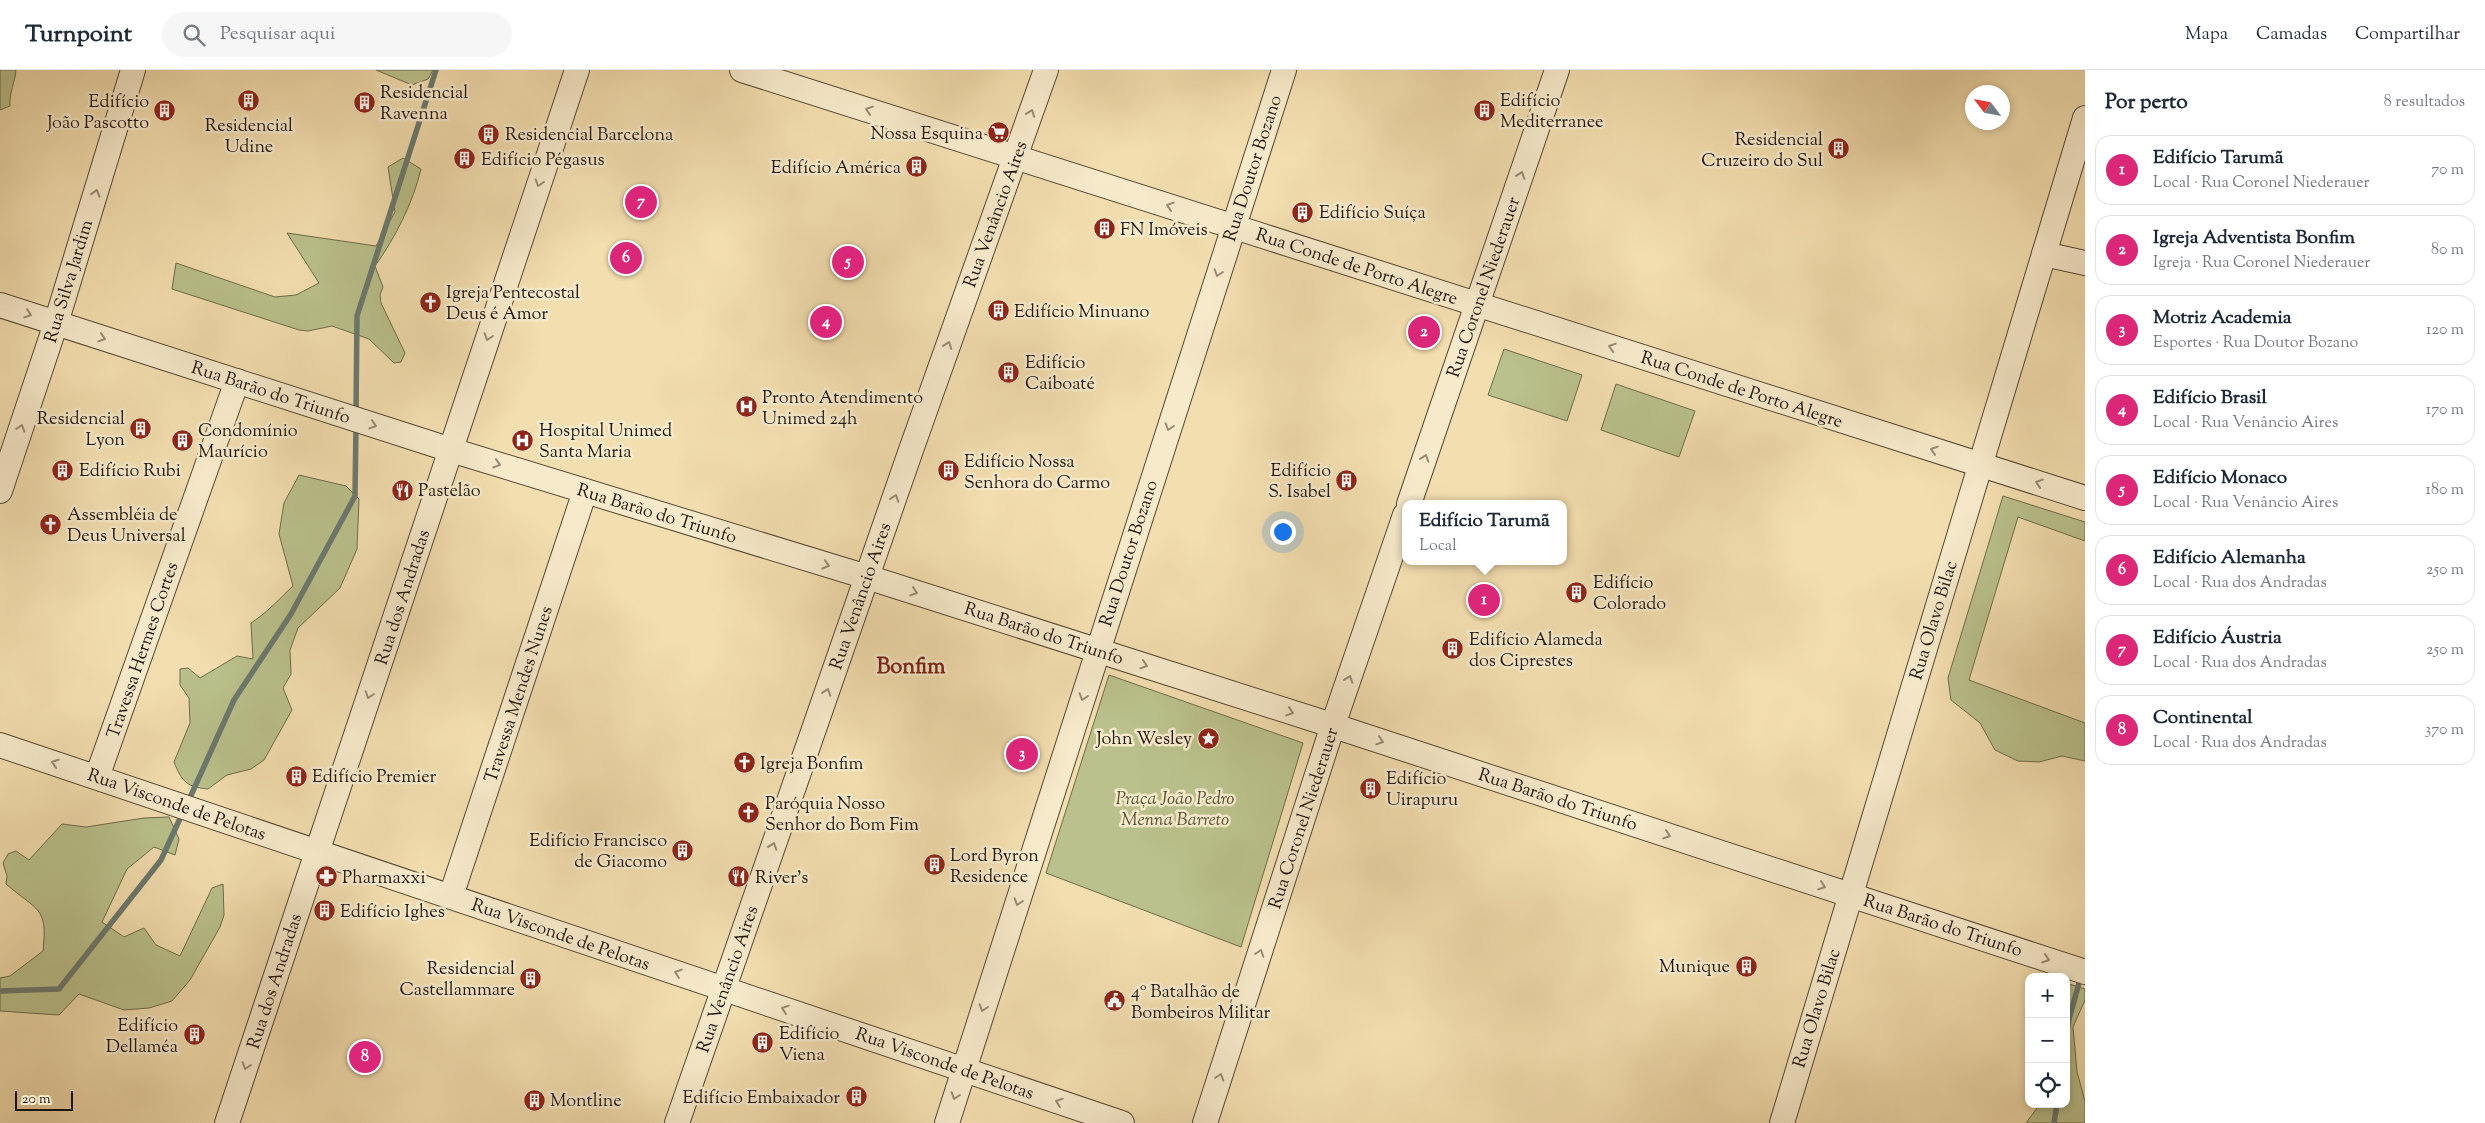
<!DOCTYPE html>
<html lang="pt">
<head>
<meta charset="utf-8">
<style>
	body { margin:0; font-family:"Sorts Mill Goudy",serif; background:#f6f6f7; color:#1f2937 }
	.controls { position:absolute; right:15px; bottom:15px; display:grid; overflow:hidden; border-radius:10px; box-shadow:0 2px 8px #0003 }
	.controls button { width:45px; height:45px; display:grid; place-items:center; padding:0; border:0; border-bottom:1px solid #e0e1e3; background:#fff; color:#1f2937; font:25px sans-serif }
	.compass { position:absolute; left:1965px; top:15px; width:45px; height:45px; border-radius:50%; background:#fff; box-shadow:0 2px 8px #0003; rotate:302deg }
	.scale { position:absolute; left:15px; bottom:12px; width:58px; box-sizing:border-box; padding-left:5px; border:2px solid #21160d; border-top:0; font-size:14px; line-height:18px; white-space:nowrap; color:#21160d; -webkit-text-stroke:4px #f7eacb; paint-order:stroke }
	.you { position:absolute; left:1282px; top:461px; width:18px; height:18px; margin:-12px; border:4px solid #fff; border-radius:50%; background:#1a73e8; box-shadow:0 0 0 8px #1a73e833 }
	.badge { display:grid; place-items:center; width:32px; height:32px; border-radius:50%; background:#db2777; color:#fff; font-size:16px; font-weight:700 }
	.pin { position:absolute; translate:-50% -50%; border:2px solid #fff; box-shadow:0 1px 5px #0006 }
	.popup { position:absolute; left:1402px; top:430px; width:165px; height:65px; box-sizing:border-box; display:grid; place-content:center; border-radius:10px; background:#fff; filter:drop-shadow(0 1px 4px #0005); font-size:16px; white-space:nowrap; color:#747a83 }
	.popup b { font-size:19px; color:#1f2937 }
	.popup::after { content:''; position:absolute; left:50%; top:100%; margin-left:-10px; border:10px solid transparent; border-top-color:#fff }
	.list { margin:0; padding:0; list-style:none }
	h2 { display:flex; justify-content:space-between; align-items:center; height:65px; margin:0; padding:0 20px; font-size:21px }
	h2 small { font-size:16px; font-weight:400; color:#747a83 }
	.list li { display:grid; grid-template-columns:32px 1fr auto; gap:15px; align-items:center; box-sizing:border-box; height:70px; margin:0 10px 10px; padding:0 10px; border:1px solid #e0e1e3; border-radius:15px }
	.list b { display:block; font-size:19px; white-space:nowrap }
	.list p { margin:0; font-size:16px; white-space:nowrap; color:#747a83 }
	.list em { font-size:16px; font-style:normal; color:#747a83 }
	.icon { flex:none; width:28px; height:28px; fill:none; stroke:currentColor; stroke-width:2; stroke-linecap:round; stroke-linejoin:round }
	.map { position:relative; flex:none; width:2085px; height:1053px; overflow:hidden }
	header { display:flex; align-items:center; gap:30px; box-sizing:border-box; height:70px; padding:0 25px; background:#fff; border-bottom:1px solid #e0e1e3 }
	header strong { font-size:24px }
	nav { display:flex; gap:28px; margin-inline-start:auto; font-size:18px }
	.search { width:350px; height:45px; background:#f6f6f7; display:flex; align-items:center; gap:12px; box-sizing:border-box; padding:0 18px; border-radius:28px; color:#747a83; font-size:19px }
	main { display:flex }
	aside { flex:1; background:#fff }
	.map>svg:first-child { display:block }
	.green { fill:#bac18c; stroke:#6e6c4c }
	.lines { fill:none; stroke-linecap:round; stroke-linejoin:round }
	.stream { stroke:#6b796f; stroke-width:5.5 }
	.minor-casing { stroke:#564836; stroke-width:26 }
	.minor { stroke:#f7eacb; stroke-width:24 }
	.oneway { stroke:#978b76 }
	.labels { text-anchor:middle; stroke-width:5; stroke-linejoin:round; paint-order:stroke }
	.poi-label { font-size:18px; fill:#21160d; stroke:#f7eacb; text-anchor:start }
	.street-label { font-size:18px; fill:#21160d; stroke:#f7eacb }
	.park-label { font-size:18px; font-style:italic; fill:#575239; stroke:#f7eacb }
	.district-label { font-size:22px; font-weight:bold; fill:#7a1f14; stroke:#f7eacb }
</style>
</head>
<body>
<header>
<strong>Turnpoint</strong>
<div class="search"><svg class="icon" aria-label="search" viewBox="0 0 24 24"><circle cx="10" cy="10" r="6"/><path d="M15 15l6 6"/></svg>Pesquisar aqui</div>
<nav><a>Mapa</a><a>Camadas</a><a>Compartilhar</a></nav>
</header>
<main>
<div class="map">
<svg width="2085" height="1053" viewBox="0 0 2085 1053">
	<rect width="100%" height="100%" fill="#f3deaf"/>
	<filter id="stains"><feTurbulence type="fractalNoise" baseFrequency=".004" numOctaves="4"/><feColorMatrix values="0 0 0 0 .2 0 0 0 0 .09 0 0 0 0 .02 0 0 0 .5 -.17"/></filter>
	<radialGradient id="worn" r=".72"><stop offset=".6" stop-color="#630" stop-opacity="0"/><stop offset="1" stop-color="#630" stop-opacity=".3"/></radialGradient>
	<g class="green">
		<path d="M0,0H16C15,13 9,22 10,36L0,40Z"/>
		<path d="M376,0H433L428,9L412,15Z"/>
		<path d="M403,88L421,99C413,133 395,168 375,196L383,217L380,225L381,233L405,283L401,292L394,293L369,269L332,256L308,261L299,260L172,219L176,193L275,227L296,225L319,213L287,163L376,176L395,142L388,97Z"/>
		<path d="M1504,279L1582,305L1567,351L1488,325Z"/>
		<path d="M1616,314L1695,341L1679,387L1601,360Z"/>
		<path d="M299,405L346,416L359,429L357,479L340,518L298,558L290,580L291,604L283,618L292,640L264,690L251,699L227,705L208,719C187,717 182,712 174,692L190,653L189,628L180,615V599L188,598L200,608L237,586L253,589L251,553C268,542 279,529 293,516L279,464L284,433Z"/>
		<path d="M2003,426L2085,452V471L2018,447L1969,610L2085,653V691L2062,686L2039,692L2018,691L1995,680L1980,653L1951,630L1948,608Z"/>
		<path d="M1109,605L1303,673L1241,877L1046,803Z"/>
		<path d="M169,747L179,769L175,785L154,777L127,799L102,852L124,867L144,858L156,875L180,886L212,818L223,814L224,845L220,857L190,910L172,931L149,938L124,940L79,924L59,945L0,941V908L10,906L43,881C48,836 37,841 6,814L7,806L3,793L8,784L16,781L29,790L62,754L86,757L144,748Z"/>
		<path d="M2066,913L2085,919V930L2073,957L2077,1002L2085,1031V1053H2026L2040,1034H2066Z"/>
	</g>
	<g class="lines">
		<g class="stream">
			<path d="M356,343L357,246L436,0"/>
			<path d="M188,732L234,630L291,544L355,426L356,355"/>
			<path d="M0,921L59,919L161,790L183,742"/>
			<path d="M2066,968L2069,949L2081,906"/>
			<path d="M2054,1053L2057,1034"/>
		</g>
		<defs>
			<g id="minor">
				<path d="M742,0L2085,428"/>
				<path d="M2044,184L2085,193"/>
				<path d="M0,235L451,380L867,507L1322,652L2085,902"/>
				<path d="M0,421L56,253L133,0"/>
				<path d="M1409,434L1557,0"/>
				<path d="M0,675L1122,1053"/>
				<path d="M97,707L237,311"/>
				<path d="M451,826L585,421"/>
				<path d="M227,1053L577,0"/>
				<path d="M677,1053L911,380L1046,0"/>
				<path d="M947,1053L1284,0"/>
				<path d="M1205,1053L1333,655L1405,445"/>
				<path d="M1782,1053L2085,48"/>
			</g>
		</defs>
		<use href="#minor" class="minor-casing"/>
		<use href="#minor" class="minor"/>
	</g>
	<defs><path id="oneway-chevron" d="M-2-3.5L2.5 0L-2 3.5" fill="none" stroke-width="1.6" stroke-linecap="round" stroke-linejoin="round" transform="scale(1.25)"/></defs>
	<g class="oneway">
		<use href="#oneway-chevron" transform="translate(869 40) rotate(-162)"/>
		<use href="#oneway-chevron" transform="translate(1031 43) rotate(-70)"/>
		<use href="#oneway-chevron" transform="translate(1521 105) rotate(-71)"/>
		<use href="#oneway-chevron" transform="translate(539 113) rotate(108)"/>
		<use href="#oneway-chevron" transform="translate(96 123) rotate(-73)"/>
		<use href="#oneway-chevron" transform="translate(1170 136) rotate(-162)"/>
		<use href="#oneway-chevron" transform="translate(1218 203) rotate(108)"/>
		<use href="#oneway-chevron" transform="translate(28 244) rotate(18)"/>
		<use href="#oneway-chevron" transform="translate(488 267) rotate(108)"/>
		<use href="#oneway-chevron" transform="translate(102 268) rotate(18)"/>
		<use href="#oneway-chevron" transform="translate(948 275) rotate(-70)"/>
		<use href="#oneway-chevron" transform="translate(1612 277) rotate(-162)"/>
		<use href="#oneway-chevron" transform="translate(373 355) rotate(18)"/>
		<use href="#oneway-chevron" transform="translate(1169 357) rotate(108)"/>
		<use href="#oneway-chevron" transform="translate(21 358) rotate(-72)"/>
		<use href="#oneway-chevron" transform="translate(1934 380) rotate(-162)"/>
		<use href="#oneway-chevron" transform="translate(1425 388) rotate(-71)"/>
		<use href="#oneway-chevron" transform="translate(497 394) rotate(17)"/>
		<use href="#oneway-chevron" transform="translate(2039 413) rotate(-162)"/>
		<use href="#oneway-chevron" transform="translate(895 428) rotate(-71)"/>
		<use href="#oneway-chevron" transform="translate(826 495) rotate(17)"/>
		<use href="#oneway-chevron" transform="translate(914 522) rotate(18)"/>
		<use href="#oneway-chevron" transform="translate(1144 595) rotate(18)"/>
		<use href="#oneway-chevron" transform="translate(1349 609) rotate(-71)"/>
		<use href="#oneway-chevron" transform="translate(827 622) rotate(-71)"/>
		<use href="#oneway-chevron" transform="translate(369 625) rotate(108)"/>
		<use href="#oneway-chevron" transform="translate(1083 627) rotate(108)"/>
		<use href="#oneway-chevron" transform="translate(1290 642) rotate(18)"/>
		<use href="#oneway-chevron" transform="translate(1380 671) rotate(18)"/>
		<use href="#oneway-chevron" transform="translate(55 693) rotate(-162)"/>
		<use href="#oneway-chevron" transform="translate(1667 765) rotate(18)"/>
		<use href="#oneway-chevron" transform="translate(773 776) rotate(-71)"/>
		<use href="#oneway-chevron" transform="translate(1822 816) rotate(18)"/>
		<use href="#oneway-chevron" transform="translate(1018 832) rotate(108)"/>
		<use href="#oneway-chevron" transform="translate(1260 883) rotate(-72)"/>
		<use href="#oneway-chevron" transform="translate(2046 889) rotate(18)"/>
		<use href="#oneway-chevron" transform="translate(678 903) rotate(-161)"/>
		<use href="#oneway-chevron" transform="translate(983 938) rotate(108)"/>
		<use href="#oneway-chevron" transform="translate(785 939) rotate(-161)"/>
		<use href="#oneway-chevron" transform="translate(246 996) rotate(108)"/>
		<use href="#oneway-chevron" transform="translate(1220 1007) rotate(-72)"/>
		<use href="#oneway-chevron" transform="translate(955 1026) rotate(108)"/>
		<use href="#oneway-chevron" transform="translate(1059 1032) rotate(-161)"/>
	</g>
	<defs>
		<symbol id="building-disc" viewBox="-11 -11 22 22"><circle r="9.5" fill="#8f2418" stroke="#f7eacb"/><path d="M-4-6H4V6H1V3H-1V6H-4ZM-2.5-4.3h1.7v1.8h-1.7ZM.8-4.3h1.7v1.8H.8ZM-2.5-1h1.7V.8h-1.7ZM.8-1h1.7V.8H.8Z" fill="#fff"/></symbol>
		<symbol id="supermarket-disc" viewBox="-11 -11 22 22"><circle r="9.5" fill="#8f2418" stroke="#f7eacb"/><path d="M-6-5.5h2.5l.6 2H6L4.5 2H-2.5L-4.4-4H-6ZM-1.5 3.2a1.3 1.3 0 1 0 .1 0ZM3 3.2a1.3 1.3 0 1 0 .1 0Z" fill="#fff"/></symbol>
		<symbol id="church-disc" viewBox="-11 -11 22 22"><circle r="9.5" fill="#8f2418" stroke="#f7eacb"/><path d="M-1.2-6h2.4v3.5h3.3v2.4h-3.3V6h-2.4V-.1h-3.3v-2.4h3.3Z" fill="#fff"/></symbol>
		<symbol id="hospital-disc" viewBox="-11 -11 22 22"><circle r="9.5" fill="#8f2418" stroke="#f7eacb"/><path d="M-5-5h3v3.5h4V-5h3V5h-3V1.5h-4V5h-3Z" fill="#fff"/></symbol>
		<symbol id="restaurant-disc" viewBox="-11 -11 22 22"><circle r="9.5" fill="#8f2418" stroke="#f7eacb"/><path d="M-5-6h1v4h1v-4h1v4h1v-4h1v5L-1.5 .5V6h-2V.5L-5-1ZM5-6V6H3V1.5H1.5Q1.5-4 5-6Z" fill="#fff"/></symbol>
		<symbol id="sight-disc" viewBox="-11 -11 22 22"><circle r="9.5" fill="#8f2418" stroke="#f7eacb"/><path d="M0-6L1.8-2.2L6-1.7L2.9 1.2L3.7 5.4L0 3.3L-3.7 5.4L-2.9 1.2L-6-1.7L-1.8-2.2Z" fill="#fff"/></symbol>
		<symbol id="pharmacy-disc" viewBox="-11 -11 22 22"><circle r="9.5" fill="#8f2418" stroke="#f7eacb"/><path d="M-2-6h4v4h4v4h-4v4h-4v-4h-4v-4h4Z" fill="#fff"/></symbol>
		<symbol id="civic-disc" viewBox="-11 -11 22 22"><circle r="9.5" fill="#8f2418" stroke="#f7eacb"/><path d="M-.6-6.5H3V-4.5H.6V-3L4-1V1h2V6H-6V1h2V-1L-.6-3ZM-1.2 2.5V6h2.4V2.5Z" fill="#fff"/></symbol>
	</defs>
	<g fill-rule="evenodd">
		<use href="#building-disc" x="236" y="18" width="25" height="25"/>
		<use href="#building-disc" x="352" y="20" width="25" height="25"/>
		<use href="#building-disc" x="1472" y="28" width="25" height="25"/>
		<use href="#building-disc" x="152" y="28" width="25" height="25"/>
		<use href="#supermarket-disc" x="986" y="50" width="25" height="25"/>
		<use href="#building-disc" x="476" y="52" width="25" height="25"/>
		<use href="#building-disc" x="1826" y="66" width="25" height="25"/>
		<use href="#building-disc" x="452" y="76" width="25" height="25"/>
		<use href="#building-disc" x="904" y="84" width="25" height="25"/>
		<use href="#building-disc" x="1290" y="130" width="25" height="25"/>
		<use href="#building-disc" x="1092" y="146" width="25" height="25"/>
		<use href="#church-disc" x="418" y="220" width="25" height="25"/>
		<use href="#building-disc" x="986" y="228" width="25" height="25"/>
		<use href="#building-disc" x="996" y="290" width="25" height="25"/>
		<use href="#hospital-disc" x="734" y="324" width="25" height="25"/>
		<use href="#building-disc" x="128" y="346" width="25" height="25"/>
		<use href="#building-disc" x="170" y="358" width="25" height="25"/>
		<use href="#hospital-disc" x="510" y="358" width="25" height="25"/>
		<use href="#building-disc" x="50" y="388" width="25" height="25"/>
		<use href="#building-disc" x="936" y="388" width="25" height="25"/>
		<use href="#building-disc" x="1334" y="398" width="25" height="25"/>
		<use href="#restaurant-disc" x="390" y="408" width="25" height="25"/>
		<use href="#church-disc" x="38" y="442" width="25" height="25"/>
		<use href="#building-disc" x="1564" y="510" width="25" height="25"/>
		<use href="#building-disc" x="1440" y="566" width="25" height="25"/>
		<use href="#sight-disc" x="1196" y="656" width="25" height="25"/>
		<use href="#church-disc" x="732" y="680" width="25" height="25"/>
		<use href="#building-disc" x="284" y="694" width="25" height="25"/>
		<use href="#building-disc" x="1358" y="706" width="25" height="25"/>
		<use href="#church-disc" x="736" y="730" width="25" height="25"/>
		<use href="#building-disc" x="670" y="768" width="25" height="25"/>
		<use href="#building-disc" x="922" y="782" width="25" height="25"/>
		<use href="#pharmacy-disc" x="314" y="794" width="25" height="25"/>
		<use href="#restaurant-disc" x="726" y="794" width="25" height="25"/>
		<use href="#building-disc" x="312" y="828" width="25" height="25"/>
		<use href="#building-disc" x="1734" y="884" width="25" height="25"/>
		<use href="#building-disc" x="518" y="896" width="25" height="25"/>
		<use href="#civic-disc" x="1102" y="918" width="25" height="25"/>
		<use href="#building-disc" x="182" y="952" width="25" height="25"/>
		<use href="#building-disc" x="750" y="960" width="25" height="25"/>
		<use href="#building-disc" x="844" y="1014" width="25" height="25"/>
		<use href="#building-disc" x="522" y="1018" width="25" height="25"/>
	</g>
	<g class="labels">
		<g class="poi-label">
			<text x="380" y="28">Residencial<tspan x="380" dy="21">Ravenna</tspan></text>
			<text x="1500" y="36">Edifício<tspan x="1500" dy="21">Mediterranee</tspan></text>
			<text x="149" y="37" text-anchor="end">Edifício<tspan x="149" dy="21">João Pascotto</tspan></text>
			<text x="249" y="61" text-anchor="middle">Residencial<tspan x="249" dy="21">Udine</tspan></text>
			<text x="983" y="69" text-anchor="end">Nossa Esquina</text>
			<text x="505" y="70">Residencial Barcelona</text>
			<text x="1823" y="75" text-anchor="end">Residencial<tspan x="1823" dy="21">Cruzeiro do Sul</tspan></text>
			<text x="481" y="95">Edifício Pégasus</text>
			<text x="901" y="103" text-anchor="end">Edifício América</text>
			<text x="1319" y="148">Edifício Suíça</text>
			<text x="1120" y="165">FN Imóveis</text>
			<text x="446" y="228">Igreja Pentecostal<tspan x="446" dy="21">Deus é Amor</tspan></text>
			<text x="1014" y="247">Edifício Minuano</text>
			<text x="1025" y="298">Edifício<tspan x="1025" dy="21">Caiboaté</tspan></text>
			<text x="762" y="333">Pronto Atendimento<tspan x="762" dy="21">Unimed 24h</tspan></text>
			<text x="125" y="354" text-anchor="end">Residencial<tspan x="125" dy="21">Lyon</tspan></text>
			<text x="198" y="366">Condomínio<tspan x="198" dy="21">Maurício</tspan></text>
			<text x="539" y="366">Hospital Unimed<tspan x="539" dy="21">Santa Maria</tspan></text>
			<text x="964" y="397">Edifício Nossa<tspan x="964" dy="21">Senhora do Carmo</tspan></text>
			<text x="79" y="406">Edifício Rubi</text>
			<text x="1331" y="406" text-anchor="end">Edifício<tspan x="1331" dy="21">S. Isabel</tspan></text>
			<text x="418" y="426">Pastelão</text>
			<text x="67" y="450">Assembléia de<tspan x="67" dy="21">Deus Universal</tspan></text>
			<text x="1593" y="518">Edifício<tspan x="1593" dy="21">Colorado</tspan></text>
			<text x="1469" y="575">Edifício Alameda<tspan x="1469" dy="21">dos Ciprestes</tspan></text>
			<text x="1192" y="674" text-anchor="end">John Wesley</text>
			<text x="760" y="699">Igreja Bonfim</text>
			<text x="312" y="712">Edifício Premier</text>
			<text x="1386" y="714">Edifício<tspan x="1386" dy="21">Uirapuru</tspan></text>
			<text x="765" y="739">Paróquia Nosso<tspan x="765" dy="21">Senhor do Bom Fim</tspan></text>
			<text x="667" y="776" text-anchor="end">Edifício Francisco<tspan x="667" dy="21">de Giacomo</tspan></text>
			<text x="950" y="791">Lord Byron<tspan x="950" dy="21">Residence</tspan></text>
			<text x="342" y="813">Pharmaxxi</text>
			<text x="755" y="813">River's</text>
			<text x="340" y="847">Edifício Ighes</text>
			<text x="1730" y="902" text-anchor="end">Munique</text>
			<text x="515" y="904" text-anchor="end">Residencial<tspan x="515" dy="21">Castellammare</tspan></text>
			<text x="1131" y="927">4º Batalhão de<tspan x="1131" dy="21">Bombeiros Militar</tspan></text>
			<text x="178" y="961" text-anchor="end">Edifício<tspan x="178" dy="21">Dellaméa</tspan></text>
			<text x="779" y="969">Edifício<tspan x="779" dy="21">Viena</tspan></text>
			<text x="840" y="1033" text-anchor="end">Edifício Embaixador</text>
			<text x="550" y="1036">Montline</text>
		</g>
		<g class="street-label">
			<text transform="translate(1252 98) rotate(-72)" y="6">Rua Doutor Bozano</text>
			<text transform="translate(995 144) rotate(-70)" y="6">Rua Venâncio Aires</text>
			<text transform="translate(1357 196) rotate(18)" y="6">Rua Conde de Porto Alegre</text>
			<text transform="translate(68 211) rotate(-73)" y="6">Rua Silva Jardim</text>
			<text transform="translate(1483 217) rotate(-71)" y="6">Rua Coronel Niederauer</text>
			<text transform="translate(1742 319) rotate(18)" y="6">Rua Conde de Porto Alegre</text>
			<text transform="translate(271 322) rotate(18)" y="6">Rua Barão do Triunfo</text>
			<text transform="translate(657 443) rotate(17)" y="6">Rua Barão do Triunfo</text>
			<text transform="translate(1128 483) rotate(-72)" y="6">Rua Doutor Bozano</text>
			<text transform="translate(860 526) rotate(-71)" y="6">Rua Venâncio Aires</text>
			<text transform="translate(402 527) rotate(-72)" y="6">Rua dos Andradas</text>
			<text transform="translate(1933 550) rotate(-73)" y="6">Rua Olavo Bilac</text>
			<text transform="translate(1044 563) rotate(18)" y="6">Rua Barão do Triunfo</text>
			<text transform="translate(142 580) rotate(-71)" y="6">Travessa Hermes Cortes</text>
			<text transform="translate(518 624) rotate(-72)" y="6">Travessa Mendes Nunes</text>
			<text transform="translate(1558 729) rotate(18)" y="6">Rua Barão do Triunfo</text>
			<text transform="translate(177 734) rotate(19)" y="6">Rua Visconde de Pelotas</text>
			<text transform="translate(1303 748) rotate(-72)" y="6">Rua Coronel Niederauer</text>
			<text transform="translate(1943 855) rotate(18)" y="6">Rua Barão do Triunfo</text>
			<text transform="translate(561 864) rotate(19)" y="6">Rua Visconde de Pelotas</text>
			<text transform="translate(727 909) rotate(-71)" y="6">Rua Venâncio Aires</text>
			<text transform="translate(274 911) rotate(-72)" y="6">Rua dos Andradas</text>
			<text transform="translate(1816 938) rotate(-73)" y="6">Rua Olavo Bilac</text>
			<text transform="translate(945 993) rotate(19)" y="6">Rua Visconde de Pelotas</text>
		</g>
		<g class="park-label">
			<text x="1175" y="734">Praça João Pedro<tspan x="1175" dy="21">Menna Barreto</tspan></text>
		</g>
		<g class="district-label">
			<text x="911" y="603">Bonfim</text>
		</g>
	</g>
	<rect width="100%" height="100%" filter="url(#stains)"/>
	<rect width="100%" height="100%" fill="url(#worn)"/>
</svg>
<div class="controls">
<button>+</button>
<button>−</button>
<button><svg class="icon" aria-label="locate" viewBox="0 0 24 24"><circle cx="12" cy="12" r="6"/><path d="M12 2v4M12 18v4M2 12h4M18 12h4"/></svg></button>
</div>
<svg class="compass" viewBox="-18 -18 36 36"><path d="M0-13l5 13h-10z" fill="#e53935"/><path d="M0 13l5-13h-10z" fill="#747a83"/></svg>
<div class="scale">20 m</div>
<div class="you"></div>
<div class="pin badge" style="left:1484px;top:530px">1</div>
<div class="popup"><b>Edifício Tarumã</b>Local</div>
<div class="pin badge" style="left:1424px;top:262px">2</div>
<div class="pin badge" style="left:1022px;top:684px">3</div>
<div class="pin badge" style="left:826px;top:252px">4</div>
<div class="pin badge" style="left:848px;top:192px">5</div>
<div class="pin badge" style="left:626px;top:188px">6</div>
<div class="pin badge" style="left:641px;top:132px">7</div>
<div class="pin badge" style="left:365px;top:987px">8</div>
</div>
<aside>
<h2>Por perto<small>8 resultados</small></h2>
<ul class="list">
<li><span class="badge">1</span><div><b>Edifício Tarumã</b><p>Local · Rua Coronel Niederauer</p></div><em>70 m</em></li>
<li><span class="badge">2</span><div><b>Igreja Adventista Bonfim</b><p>Igreja · Rua Coronel Niederauer</p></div><em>80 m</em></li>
<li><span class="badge">3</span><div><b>Motriz Academia</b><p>Esportes · Rua Doutor Bozano</p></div><em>120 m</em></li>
<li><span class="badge">4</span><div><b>Edifício Brasil</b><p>Local · Rua Venâncio Aires</p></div><em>170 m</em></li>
<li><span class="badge">5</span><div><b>Edifício Monaco</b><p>Local · Rua Venâncio Aires</p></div><em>180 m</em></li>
<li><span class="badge">6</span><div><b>Edifício Alemanha</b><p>Local · Rua dos Andradas</p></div><em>250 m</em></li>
<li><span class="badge">7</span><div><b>Edifício Áustria</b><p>Local · Rua dos Andradas</p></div><em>250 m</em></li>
<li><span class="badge">8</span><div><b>Continental</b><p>Local · Rua dos Andradas</p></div><em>370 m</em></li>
</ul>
</aside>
</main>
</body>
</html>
